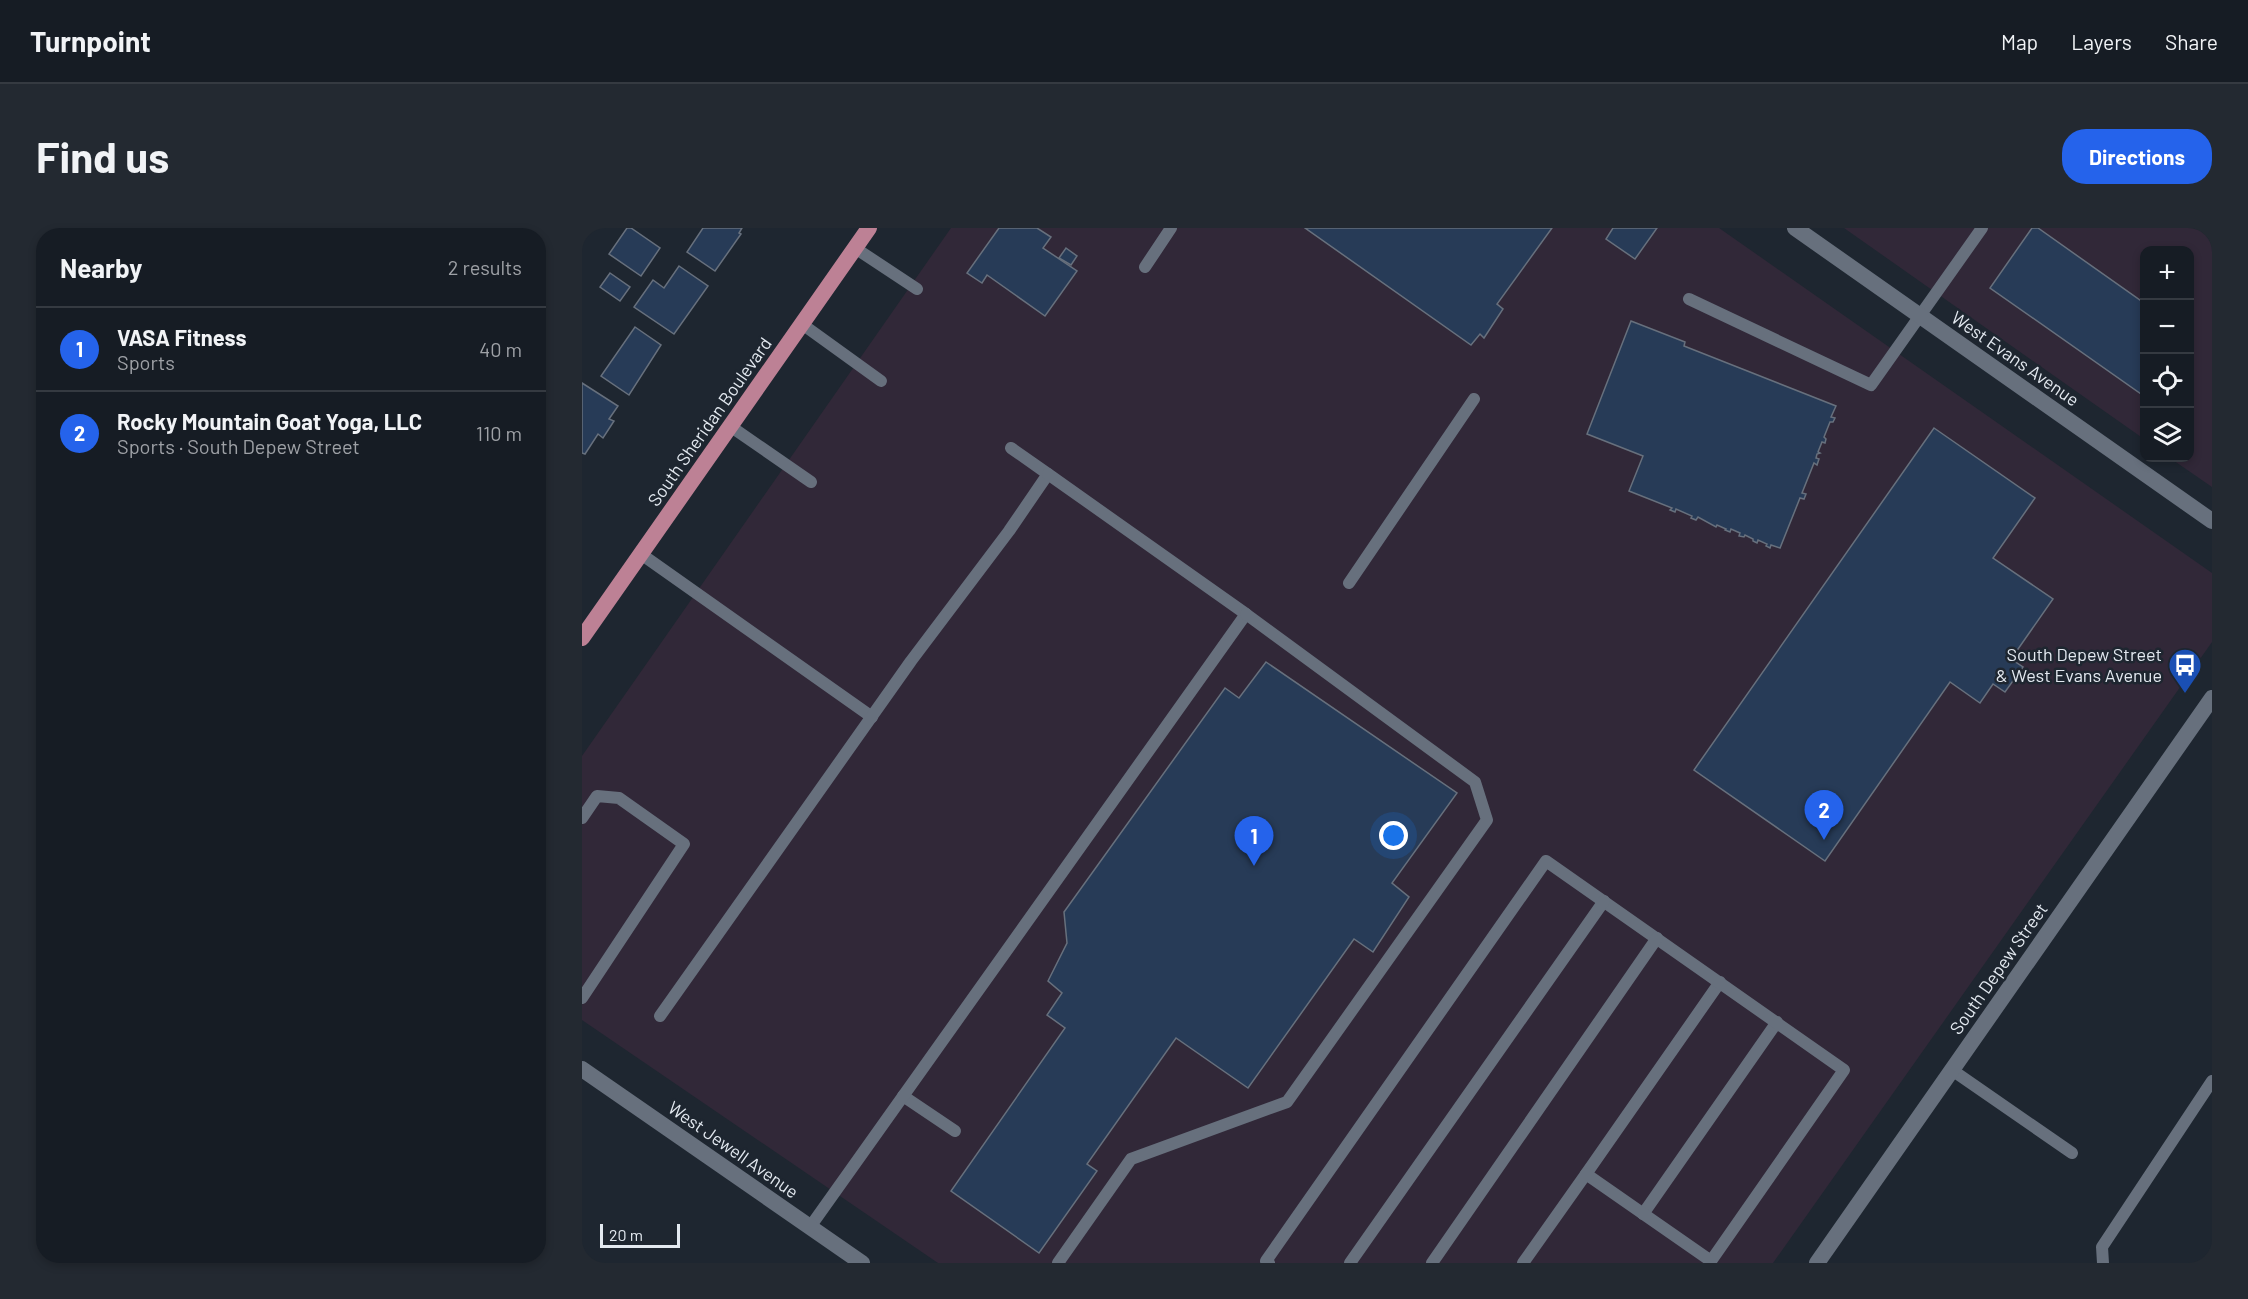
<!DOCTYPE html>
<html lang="en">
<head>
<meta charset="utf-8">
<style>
	body { margin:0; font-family:Barlow,sans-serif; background:#232931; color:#f1f3f6 }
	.controls { position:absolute; right:18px; top:18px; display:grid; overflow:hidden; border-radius:12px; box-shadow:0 3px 9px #0003 }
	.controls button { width:54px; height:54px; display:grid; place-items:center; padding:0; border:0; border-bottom:2px solid #353a41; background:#161c24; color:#f1f3f6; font:30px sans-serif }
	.scale { position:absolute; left:18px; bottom:15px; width:80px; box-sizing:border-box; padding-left:6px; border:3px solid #e3e9f0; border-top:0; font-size:16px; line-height:21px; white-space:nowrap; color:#e3e9f0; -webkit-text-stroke:4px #1e2630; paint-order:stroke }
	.you { position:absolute; left:812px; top:608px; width:21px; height:21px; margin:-15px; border:4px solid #fff; border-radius:50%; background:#1a73e8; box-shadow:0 0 0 9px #1a73e833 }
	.badge { display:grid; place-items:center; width:39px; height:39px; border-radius:50%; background:#2563eb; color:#fff; font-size:20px; font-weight:700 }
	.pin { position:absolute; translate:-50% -50px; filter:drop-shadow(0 2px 3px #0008) }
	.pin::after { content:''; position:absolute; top:32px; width:21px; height:18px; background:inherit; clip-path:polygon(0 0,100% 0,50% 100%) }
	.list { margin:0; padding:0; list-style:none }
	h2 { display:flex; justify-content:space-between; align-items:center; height:78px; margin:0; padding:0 24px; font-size:26px }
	h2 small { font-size:20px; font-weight:400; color:#9ea1a6 }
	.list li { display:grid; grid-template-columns:39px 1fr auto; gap:18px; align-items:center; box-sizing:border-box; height:84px; padding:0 24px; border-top:2px solid #353a41 }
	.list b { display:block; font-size:22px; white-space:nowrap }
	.list p { margin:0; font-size:20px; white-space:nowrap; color:#9ea1a6 }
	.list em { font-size:20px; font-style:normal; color:#9ea1a6 }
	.icon { flex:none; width:33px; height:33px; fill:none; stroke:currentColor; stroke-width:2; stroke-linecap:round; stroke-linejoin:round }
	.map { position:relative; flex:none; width:1630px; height:1035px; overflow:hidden; border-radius:24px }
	header { display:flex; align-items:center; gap:36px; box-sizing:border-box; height:84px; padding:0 30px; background:#161c24; border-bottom:2px solid #353a41 }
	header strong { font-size:28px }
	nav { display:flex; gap:33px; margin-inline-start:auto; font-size:21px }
	.intro { display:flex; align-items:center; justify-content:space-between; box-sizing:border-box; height:144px; padding:0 36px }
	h1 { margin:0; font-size:42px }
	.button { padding:15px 27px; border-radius:24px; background:#2563eb; color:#fff; font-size:21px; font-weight:700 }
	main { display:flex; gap:36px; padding:0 36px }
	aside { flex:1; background:#161c24; border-radius:24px; box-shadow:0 3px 9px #0003 }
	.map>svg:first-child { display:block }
	.commercial { fill:#312838 }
	.building { fill:#273b57; stroke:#67707d; stroke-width:1.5 }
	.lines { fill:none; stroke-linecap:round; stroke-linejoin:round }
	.service { stroke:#67707d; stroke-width:12 }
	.minor { stroke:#67707d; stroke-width:16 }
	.secondary { stroke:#67707d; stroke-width:16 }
	.primary { stroke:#bd8195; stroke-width:16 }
	.labels { text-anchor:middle; stroke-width:5; stroke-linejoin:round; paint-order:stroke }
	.street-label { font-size:18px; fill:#e3e9f0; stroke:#1e2630 }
	.poi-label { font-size:18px; fill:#e3e9f0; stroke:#1e2630; text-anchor:end }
</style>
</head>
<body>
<header>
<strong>Turnpoint</strong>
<nav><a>Map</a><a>Layers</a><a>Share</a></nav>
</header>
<div class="intro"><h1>Find us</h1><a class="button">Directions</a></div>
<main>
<aside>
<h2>Nearby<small>2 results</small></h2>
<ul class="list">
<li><span class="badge">1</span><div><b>VASA Fitness</b><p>Sports</p></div><em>40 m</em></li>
<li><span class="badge">2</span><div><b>Rocky Mountain Goat Yoga, LLC</b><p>Sports · South Depew Street</p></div><em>110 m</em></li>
</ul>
</aside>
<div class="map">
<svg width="1630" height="1035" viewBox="0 0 1630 1035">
	<rect width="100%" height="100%" fill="#1e2630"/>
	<g class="commercial">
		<path d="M369,0H1137L1630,345V414L1191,1035H356L0,792V528Z"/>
		<path d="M1262,0H1630V259L1588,230H1608V22H1562V211Z"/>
	</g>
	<g class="building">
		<path d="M45,0H49L78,20L59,48L27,26Z"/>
		<path d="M121,0H160L157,5L159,6L133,43L105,24Z"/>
		<path d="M417,0H455L469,9L461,20L495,43L463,88L405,47L400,55L385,45Z"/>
		<path d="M723,0H970L915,76L921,81L902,110L898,106L889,117Z"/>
		<path d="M1031,0H1075L1053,31L1024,11Z"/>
		<path d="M1450,0H1456L1562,75V168L1408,60Z"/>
		<path d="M484,20L495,28L489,37L477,30Z"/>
		<path d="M97,38L126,58L92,106L52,79L71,52L82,60Z"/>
		<path d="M28,45L48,59L38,73L18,59Z"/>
		<path d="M1049,93L1103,114L1102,118L1254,178L1249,189L1253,190L1251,194H1248L1242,209L1244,211L1243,215L1240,214L1236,224L1238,225L1235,226L1234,230L1237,231L1235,237L1232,235L1220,265L1224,266L1222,271L1218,270L1198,320L1189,317L1188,320L1184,318L1185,316L1176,312L1175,315L1171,313V311L1163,307L1162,309L1157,308L1158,305L1149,301L1148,304L1143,302L1144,301L1135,297L1134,299L1116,289L1114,292L1109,290L1110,288L1094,281L1093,284L1088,282L1090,280L1047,263L1061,228L1005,206Z"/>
		<path d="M53,99L79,117L47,167L19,148Z"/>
		<path d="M0,155L36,178L27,191L32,193L21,210L16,206L3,226L0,225Z"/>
		<path d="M1352,200L1453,270L1411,330L1471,371L1429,431L1441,439L1423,464L1411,456L1398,475L1368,454L1243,633L1112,542Z"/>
		<path d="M684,434L875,565L810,655L827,669L791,724L772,711L666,860L594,810L505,936L515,943L457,1025L369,963L483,800L465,787L480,765L466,753L485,715L482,684L643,460L657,470Z"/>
	</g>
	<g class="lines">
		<g class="service">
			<path d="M273,20L335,61"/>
			<path d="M563,39L589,0"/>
			<path d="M1107,71L1289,157L1400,0"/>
			<path d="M220,96L299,153"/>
			<path d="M148,198L229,254"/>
			<path d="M59,326L290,489"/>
			<path d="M767,355L892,171"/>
			<path d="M0,590L15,568L37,570L102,616L0,770"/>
			<path d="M78,788L329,433L427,303L466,246L429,220"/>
			<path d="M1370,842L1490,925"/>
			<path d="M321,868L373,903"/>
			<path d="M1004,946L1138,754"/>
			<path d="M1061,986L1195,794"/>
			<path d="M228,999L664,386L466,246"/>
			<path d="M476,1035L549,931L705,874L905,592L893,554L664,386"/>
			<path d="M687,1035L684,1033L964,633L1262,842L1129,1033L1004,946L941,1035"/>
			<path d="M768,1035L1022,673"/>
			<path d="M850,1035L1075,710"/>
			<path d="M1521,1035L1520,1019L1630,853"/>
		</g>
		<g class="minor">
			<path d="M1213,0L1630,293"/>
			<path d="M1235,1035L1630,470"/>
		</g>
		<path class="secondary" d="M0,841L280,1035"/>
		<path class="primary" d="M0,410L287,0"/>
	</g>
	<defs>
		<symbol id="bus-pin" viewBox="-11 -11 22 30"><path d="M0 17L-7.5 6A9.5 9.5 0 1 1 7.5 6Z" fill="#1a4fb4" stroke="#1e2630"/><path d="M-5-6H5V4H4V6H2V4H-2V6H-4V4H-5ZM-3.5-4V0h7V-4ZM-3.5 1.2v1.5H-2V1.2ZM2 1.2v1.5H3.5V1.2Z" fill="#fff"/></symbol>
	</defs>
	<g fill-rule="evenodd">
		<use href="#bus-pin" x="1584" y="418" width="38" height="52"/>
	</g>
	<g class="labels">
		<g class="street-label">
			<text transform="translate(1433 131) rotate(35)" y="6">West Evans Avenue</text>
			<text transform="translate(128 194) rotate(-55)" y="6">South Sheridan Boulevard</text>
			<text transform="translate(1417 741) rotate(-55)" y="6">South Depew Street</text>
			<text transform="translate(151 922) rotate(35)" y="6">West Jewell Avenue</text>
		</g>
		<g class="poi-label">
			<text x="1580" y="433">South Depew Street<tspan x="1580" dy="21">&amp; West Evans Avenue</tspan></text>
		</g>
	</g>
</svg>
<div class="controls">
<button>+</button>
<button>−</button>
<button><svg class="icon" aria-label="locate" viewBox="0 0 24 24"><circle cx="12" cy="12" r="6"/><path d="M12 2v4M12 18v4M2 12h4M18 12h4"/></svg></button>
<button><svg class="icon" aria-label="layers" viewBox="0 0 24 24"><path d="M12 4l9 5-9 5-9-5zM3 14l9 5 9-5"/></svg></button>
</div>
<div class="scale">20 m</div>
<div class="you"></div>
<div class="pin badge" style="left:672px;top:638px">1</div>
<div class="pin badge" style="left:1242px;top:612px">2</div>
</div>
</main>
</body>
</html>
